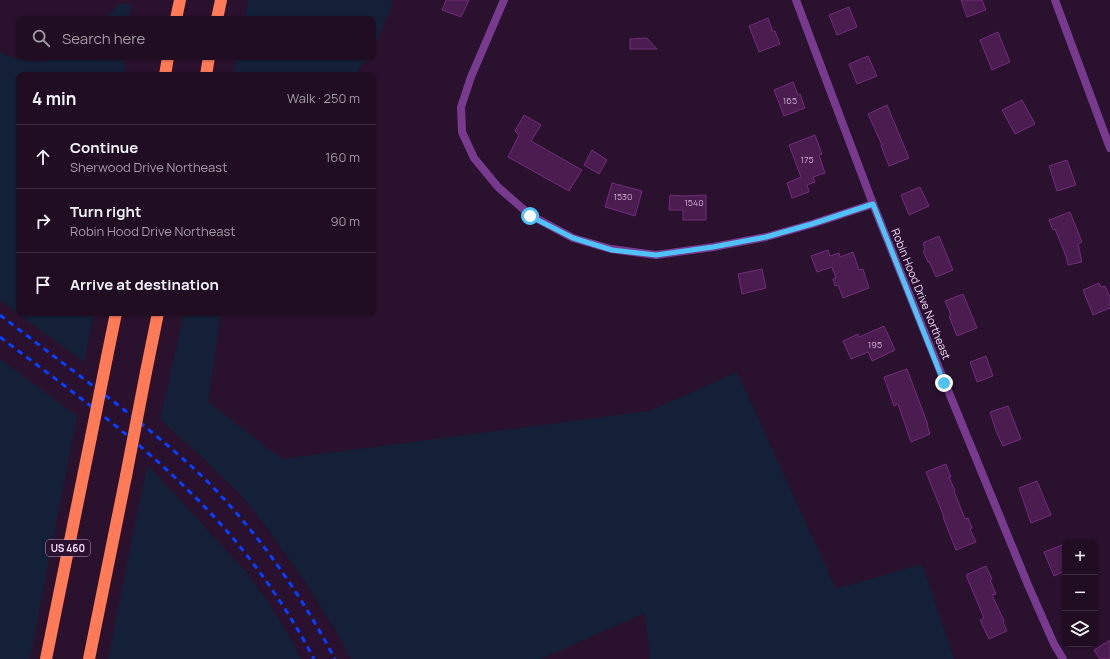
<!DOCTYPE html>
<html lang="en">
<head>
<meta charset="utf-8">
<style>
	body { margin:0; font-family:Manrope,sans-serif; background:#28162a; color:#f1f3f6 }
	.controls { position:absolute; right:12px; bottom:12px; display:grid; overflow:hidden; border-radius:8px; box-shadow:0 1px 3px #0004 }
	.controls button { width:36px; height:36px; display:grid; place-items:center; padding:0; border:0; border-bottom:1px solid #3d2d40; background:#200d22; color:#f1f3f6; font:20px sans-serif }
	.stop { position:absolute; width:12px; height:12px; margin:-9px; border:3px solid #4fc3f7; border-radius:50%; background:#fff }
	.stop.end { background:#4fc3f7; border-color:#fff; box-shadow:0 1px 4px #0008 }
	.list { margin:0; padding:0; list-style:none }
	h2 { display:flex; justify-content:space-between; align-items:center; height:52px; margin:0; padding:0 16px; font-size:17px }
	h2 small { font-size:13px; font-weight:400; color:#a29ca5 }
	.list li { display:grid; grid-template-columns:26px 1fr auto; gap:12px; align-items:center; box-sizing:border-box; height:64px; padding:0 16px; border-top:1px solid #3d2d40 }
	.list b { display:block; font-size:15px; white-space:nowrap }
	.list p { margin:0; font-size:13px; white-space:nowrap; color:#a29ca5 }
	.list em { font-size:13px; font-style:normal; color:#a29ca5 }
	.icon { flex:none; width:22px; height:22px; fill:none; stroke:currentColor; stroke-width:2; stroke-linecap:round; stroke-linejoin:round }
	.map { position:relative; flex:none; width:1110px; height:659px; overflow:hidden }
	.search { position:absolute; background:#200d22; box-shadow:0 1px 3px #0004; left:16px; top:16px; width:360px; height:44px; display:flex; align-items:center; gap:10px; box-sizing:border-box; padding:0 14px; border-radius:8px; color:#a29ca5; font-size:15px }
	.panel { position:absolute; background:#200d22; box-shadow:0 1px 3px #0004; left:16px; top:72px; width:360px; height:244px; border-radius:8px }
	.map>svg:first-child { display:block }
	.green { fill:#132038 }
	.building { fill:#4a1c50; stroke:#732d7c }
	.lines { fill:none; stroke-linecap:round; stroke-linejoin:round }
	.street { stroke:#773a8e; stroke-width:8 }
	.highway { stroke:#ff7b58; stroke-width:12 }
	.rail { stroke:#093dff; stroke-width:3; stroke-dasharray:6 5; stroke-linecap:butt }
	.highway-bridge { stroke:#ff7b58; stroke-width:12 }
	.route { stroke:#4fc3f7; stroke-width:5 }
	.labels { text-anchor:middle; stroke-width:3; stroke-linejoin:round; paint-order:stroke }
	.number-label { font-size:9px; fill:#ccadd3 }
	.shield { fill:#2a112e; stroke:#baa0c0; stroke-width:1 }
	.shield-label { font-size:10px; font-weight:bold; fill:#f8ddff }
	.street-label { font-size:11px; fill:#f8ddff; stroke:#2a112e }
</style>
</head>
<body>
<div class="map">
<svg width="1110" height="659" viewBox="0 0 1110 659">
	<rect width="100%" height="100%" fill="#2a112e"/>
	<g class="green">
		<path d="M248,0H394L373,50V19H245Z"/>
		<path d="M118,4H132L129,19H106Z"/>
		<path d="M0,52L16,59L44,62L56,57H124L125,72L126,75H19V313H94L84,362L0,300Z"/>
		<path d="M237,57H369L354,75H233Z"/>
		<path d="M184,313H221L208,402L282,459L650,411L737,372L836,589L922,564L954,659H650L645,613L541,659H351L336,631L307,585L270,532L242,496L205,460L160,419L168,386Z"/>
		<path d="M0,359L77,416L30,659H0Z"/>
		<path d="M147,465L185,505L246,572L269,603L291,639L301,659H108Z"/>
	</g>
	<g class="building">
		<path d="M446,0H469L461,17L442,10Z"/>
		<path d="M961,0H982L986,10L967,17Z"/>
		<path d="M849,7L857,27L837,35L829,15Z"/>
		<path d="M768,18L773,32L775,31L780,44L759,52L749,26Z"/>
		<path d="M998,32L1010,62L992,70L980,40Z"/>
		<path d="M647,38L657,49H630V39Z"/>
		<path d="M868,56L877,76L857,84L849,64Z"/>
		<path d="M793,82L798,95L800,94L805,108L784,116L774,90Z"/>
		<path d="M1022,100L1035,124L1015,134L1002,110Z"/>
		<path d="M887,105L909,158L889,166L881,145H882L868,114Z"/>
		<path d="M524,115L541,125L531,141L582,170L569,191L508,157L519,135L515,131Z"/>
		<path d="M815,135L822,154L819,155L825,173L813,177L815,182L807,185L809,192L792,198L787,183L801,177L789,145Z"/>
		<path d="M592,150L607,160L599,174L584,165Z"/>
		<path d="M1067,160L1076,185L1057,191L1049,166Z"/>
		<path d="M612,183L642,191L635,216L605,207Z"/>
		<path d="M920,187L929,206L909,215L901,195Z"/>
		<path d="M670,195L682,196L706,195V220H683V210H669Z"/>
		<path d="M1070,212L1082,242L1078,244L1082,262L1068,265L1066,256L1055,229L1053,230L1049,220Z"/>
		<path d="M939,236L953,270L936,277L929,261L928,262L923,251L925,250L923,243Z"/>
		<path d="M828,250L830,256L839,253L840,257L853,252L859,270L863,269L869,288L843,298L838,285L835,286L833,279L836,278L832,267L817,272L811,256Z"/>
		<path d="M762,269L766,288L742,294L738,274Z"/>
		<path d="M1099,283L1101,287L1105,286L1110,297V308L1093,315L1083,290Z"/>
		<path d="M963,294L977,328L957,336L949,316L951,315L945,301Z"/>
		<path d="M884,326L895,350L872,361L868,352L851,359L843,341L858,334L859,337Z"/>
		<path d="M986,356L993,376L977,382L970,362Z"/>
		<path d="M907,369L928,425H927L930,434L911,442L898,404L894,406L884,377Z"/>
		<path d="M1008,406L1021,439L1003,446L996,431L990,412Z"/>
		<path d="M946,464L951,477H949L955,491H954L965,519L968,518L972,528L970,529L976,542L956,550L943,517H944L926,472Z"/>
		<path d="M1037,481L1051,515L1031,523L1019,488Z"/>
		<path d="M1065,544V571L1054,576L1044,552Z"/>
		<path d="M986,566L992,579L990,580L996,594L992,595L1004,621L1003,622L1007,631L989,639L980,620L984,618L966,575Z"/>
		<path d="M1110,640V659H1100L1094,650Z"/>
	</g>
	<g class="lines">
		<g class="street">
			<path d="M504,0L471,77L461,107L462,132L474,158L498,187L530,215L573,238L611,249L656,255L713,247L766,237L812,224L873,204"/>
			<path d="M796,0L873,204L945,383L1028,585L1054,644L1063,659"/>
			<path d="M1055,0L1110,148"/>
		</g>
		<g class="highway">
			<path d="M176,19L180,0"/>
			<path d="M217,19L221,0"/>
			<path d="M165,75L168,57"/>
			<path d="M206,75L209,57"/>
			<path d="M107,357L116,313"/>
			<path d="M146,372L158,313"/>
			<path d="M46,659L91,437"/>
			<path d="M89,659L126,476"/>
		</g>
		<g class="rail">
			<path d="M0,315C39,345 79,375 118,405C148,429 178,453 206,480C259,534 300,593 335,659"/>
			<path d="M0,337C66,387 134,436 192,494C241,542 282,598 314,659"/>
		</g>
		<g class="highway-bridge">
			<path d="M91,437L107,357"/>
			<path d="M126,476L146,372"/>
		</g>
	</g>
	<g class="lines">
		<path class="route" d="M530,216L573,238L612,250L656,255L713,247L766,237L812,224L873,204L944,383"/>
	</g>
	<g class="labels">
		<g class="number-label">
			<text x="790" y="104">165</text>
			<text x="807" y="163">175</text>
			<text x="623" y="200">1530</text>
			<text x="694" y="206">1540</text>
			<text x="875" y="348">195</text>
		</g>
		<rect class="shield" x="46" y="540" width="44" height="16" rx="3"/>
		<g class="shield-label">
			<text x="68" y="552">US 460</text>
		</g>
		<g class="street-label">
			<text transform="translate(921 294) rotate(68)" y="4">Robin Hood Drive Northeast</text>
		</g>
	</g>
</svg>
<div class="controls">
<button>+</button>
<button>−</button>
<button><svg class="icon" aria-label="layers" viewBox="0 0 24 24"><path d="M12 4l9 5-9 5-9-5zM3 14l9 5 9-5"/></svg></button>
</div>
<div class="stop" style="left:530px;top:216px"></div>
<div class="stop end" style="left:944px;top:383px"></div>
<div class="search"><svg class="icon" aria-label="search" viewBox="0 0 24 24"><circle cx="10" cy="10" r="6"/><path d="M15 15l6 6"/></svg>Search here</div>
<section class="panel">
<h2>4 min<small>Walk · 250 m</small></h2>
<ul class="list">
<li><svg class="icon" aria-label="ahead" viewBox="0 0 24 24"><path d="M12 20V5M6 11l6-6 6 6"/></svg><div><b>Continue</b><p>Sherwood Drive Northeast</p></div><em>160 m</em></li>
<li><svg class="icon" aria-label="right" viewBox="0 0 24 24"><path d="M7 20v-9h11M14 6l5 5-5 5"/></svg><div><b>Turn right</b><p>Robin Hood Drive Northeast</p></div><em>90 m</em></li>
<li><svg class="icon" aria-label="arrive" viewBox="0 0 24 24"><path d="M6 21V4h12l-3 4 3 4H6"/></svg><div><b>Arrive at destination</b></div></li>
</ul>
</section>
</div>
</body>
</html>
